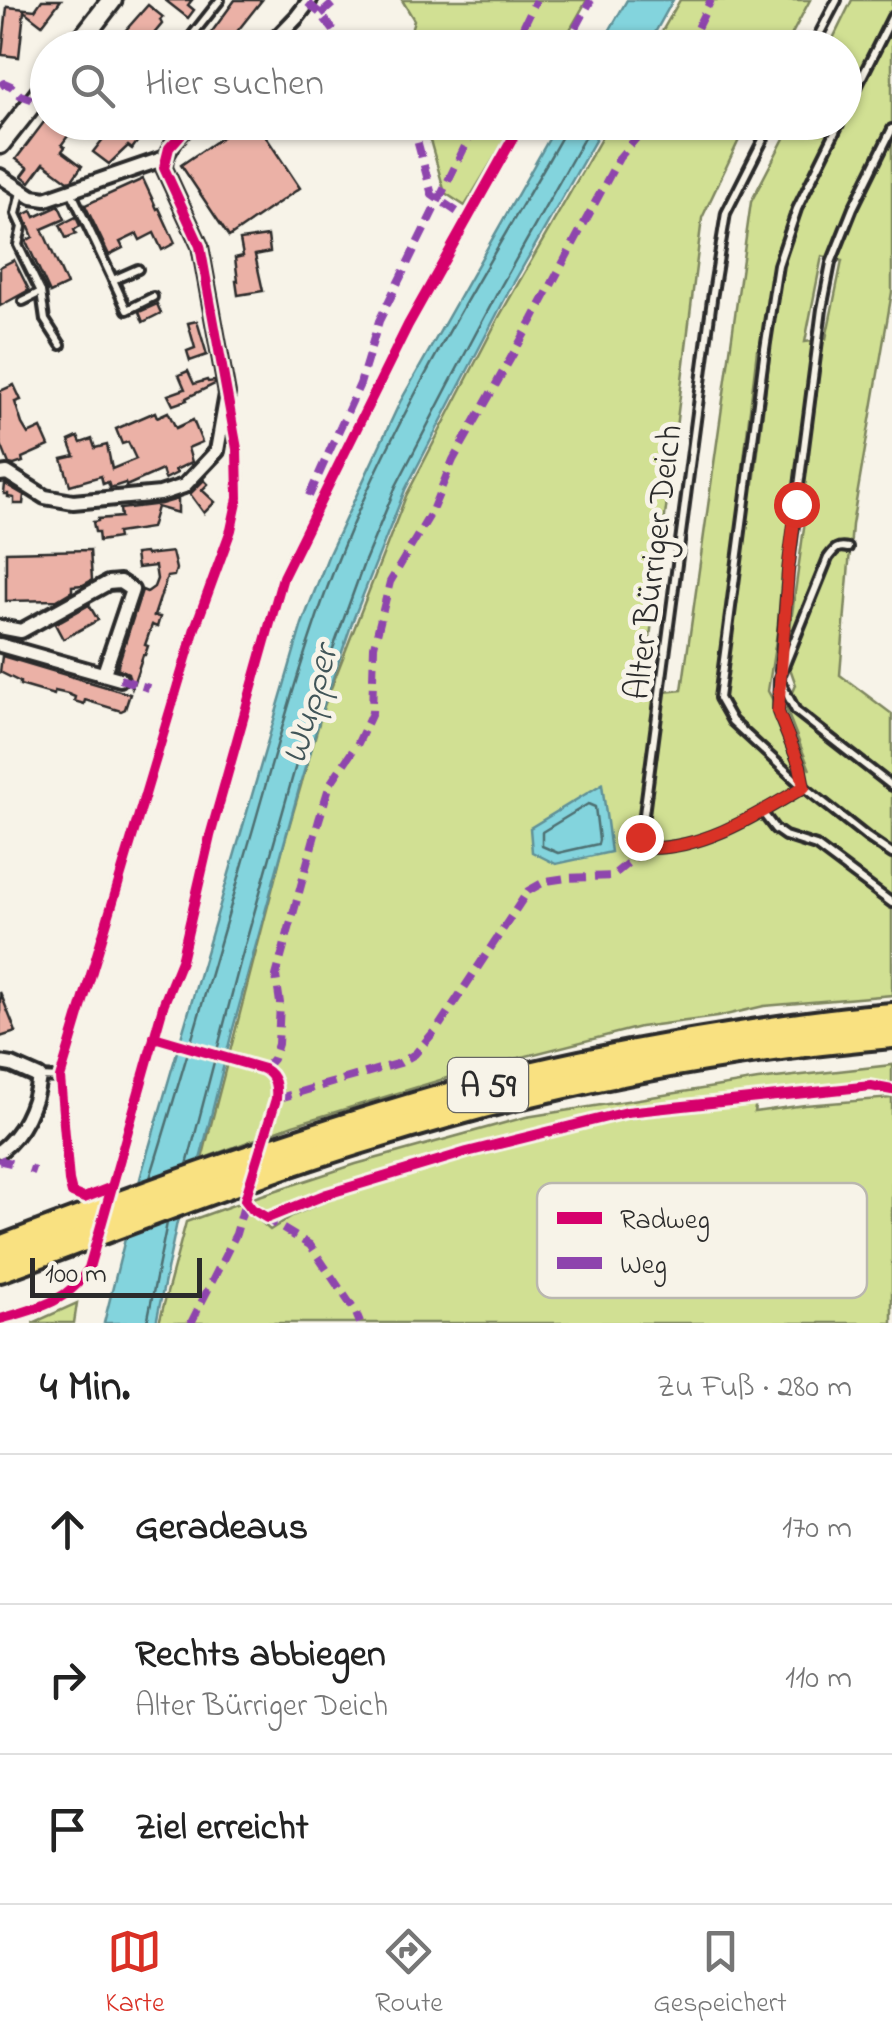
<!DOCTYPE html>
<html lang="de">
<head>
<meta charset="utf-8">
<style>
	body { margin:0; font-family:"Indie Flower",sans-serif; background:#f6f6f6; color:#222 }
	.scale { position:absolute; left:30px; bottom:25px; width:172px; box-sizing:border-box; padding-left:10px; border:5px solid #2b2b2b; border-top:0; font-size:28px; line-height:35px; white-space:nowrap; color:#2b2b2b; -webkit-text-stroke:8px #f7f3e8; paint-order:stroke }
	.stop { position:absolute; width:30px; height:30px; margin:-22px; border:8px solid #d93025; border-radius:50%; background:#fff }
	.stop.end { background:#d93025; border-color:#fff; box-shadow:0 2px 10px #0008 }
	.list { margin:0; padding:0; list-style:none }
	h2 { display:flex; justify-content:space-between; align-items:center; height:130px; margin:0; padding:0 40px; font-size:42px }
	h2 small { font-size:32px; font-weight:400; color:#767676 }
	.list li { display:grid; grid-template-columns:65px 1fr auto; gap:30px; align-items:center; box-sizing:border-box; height:150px; padding:0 40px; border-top:2px solid #e0e0e0 }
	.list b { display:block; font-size:38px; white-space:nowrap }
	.list p { margin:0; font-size:32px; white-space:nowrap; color:#767676 }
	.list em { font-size:32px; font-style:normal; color:#767676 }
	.icon { flex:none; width:55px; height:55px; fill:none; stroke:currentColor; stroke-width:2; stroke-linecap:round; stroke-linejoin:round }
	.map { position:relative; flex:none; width:892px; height:1323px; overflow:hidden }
	.search { position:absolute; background:#fff; box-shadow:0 2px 8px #0004; left:30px; right:30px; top:30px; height:110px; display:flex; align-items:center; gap:25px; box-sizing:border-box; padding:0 35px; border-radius:55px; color:#767676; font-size:38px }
	.sheet { height:580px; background:#fff }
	nav { display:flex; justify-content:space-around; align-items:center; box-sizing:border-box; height:140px; border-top:2px solid #e0e0e0; background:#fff; font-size:28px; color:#767676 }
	nav a { display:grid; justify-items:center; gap:5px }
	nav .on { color:#d93025 }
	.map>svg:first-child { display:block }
	.green { fill:#d1e093; stroke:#7e865f; stroke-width:2.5; fill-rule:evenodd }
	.water { fill:#83d4dd; stroke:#609096; stroke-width:2.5 }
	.pier { fill:#f7f3e8 }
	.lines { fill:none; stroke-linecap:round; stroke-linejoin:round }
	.shore { stroke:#4e6f72; stroke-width:2.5 }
	.building { fill:#ebb1a6; stroke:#2b2b2b; stroke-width:2.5 }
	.service-casing { stroke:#2b2b2b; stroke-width:14 }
	.minor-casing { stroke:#2b2b2b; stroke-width:20 }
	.secondary-casing { stroke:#2b2b2b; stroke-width:25 }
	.motorway-casing { stroke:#2b2b2b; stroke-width:30 }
	.service { stroke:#f7f3e8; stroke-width:6 }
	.minor { stroke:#f7f3e8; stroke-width:12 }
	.secondary { stroke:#f7f3e8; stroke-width:18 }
	.motorway { stroke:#f9e181; stroke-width:22 }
	.quiet { stroke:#8e44ad; stroke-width:8; stroke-dasharray:15 8; stroke-linecap:butt }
	.cycleway-casing { stroke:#f7f3e8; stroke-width:16 }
	.cycleway { stroke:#d6006c; stroke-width:10 }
	.route { stroke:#d93025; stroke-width:12 }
	.labels { text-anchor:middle; stroke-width:10; stroke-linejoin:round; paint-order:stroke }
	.shield { fill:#f7f3e8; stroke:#686764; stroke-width:2.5 }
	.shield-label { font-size:32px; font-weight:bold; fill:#2b2b2b }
	.street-label { font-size:35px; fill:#2b2b2b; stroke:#f7f3e8 }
	.water-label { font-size:38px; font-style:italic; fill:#415558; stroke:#f7f3e8 }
	.key { fill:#f7f3e8; stroke:#bab7af; stroke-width:2.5 }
	.key-label { font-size:28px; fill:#2b2b2b }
</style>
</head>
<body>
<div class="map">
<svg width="892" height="1323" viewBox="0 0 892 1323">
	<rect width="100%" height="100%" fill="#f7f3e8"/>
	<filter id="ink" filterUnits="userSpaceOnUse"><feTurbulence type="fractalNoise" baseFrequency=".01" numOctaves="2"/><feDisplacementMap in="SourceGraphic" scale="20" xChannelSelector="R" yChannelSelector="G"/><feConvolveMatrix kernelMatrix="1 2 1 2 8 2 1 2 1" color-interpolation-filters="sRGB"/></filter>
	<g filter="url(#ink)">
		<g class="green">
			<path d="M402,0H587L560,47L406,48L414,20Z"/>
			<path d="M680,0H810L785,47H653Z"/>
			<path d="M852,0H892V292L852,525L840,675L892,714V995L764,1006L717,1017L640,1027L483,1067L293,1125L202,1159L284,844L324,706L406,496L499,317L610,123H747L702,218L643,694L682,690L751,202L792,123L844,122V48L829,47ZM822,256L842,261L826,339L805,342ZM770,347L771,348L754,483L742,477L757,350ZM797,504L807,506L786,657L796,685L786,709L810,770L768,691Z"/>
			<path d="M417,123H515L465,206L445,193L430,140Z"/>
			<path d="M892,1065V1087L867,1082L625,1107L437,1156L335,1187L268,1213L250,1199L356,1164L526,1117L758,1080Z"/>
			<path d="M892,1098V1323H159L186,1222L239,1203L270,1230L292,1216L329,1200L472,1155L608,1121L756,1103L754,1112L805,1105Z"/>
			<path d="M77,1303L74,1323H32H33Z"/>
		</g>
		<g class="water">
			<path d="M627,0H673L647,47H600Z"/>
			<path d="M558,123H605L509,291L405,490L353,620L324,704L302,778L232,1032L201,1156L177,1222L156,1323H104L141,1175L302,624L329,554L400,402Z"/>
			<path d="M602,784L611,852L556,864L532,852L530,828Z"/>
		</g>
		<path class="pier" d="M176,1038L231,1055L229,1064L173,1048Z"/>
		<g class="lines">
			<g class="shore">
				<path d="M588,804L595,807L599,840L598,844L558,853L542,846V832Z"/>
				<path d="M187,1165L240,963L314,701L364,563L396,486L448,386L501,286L593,122"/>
				<path d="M150,1178C186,1062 219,946 253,829C279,739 303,649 337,562C392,422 472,291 548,161L565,131L566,122"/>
				<path d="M147,1323L167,1223"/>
			</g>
		</g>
		<g class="building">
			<path d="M42,0H61L42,25L24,11L19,57L2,55L7,7L35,10Z"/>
			<path d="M165,0H192L188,5L194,10L188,18Z"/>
			<path d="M235,0H262L224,48H200Z"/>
			<path d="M148,5L163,17L160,20L162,24L147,42L143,41L138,48H110Z"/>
			<path d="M44,122H64L73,129L62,144L65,147L62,151L82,166L72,180L68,181L44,163L30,182L22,176L28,168L16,159Z"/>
			<path d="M122,122H135L126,134L137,142L132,149L128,146L109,164L93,152L107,134L111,137Z"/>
			<path d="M244,122H256L300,188L229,237L181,165Z"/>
			<path d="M143,179L157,209L159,208L175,243L162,250L154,233L140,240L137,234L120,242L123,248L109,255L85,205Z"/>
			<path d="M59,206L65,219L42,229L67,285L50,293L26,241L33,237L24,215L32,211L35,217Z"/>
			<path d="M76,217L80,226L74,230L76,234L66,238L60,225Z"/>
			<path d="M268,236L270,252L255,255L263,291L238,295L236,281H238L235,258L243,256L240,240Z"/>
			<path d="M14,260L29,290L0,306V267Z"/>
			<path d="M157,304L161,313L143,322L139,312Z"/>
			<path d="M197,321L207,355L190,361L187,351L195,348L188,323Z"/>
			<path d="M188,371L194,384L207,380L208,382L215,381V384L186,398L187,400L173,405L168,395L185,389L179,375Z"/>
			<path d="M14,385L21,400L15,402L22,424L28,434L41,428L49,446L22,458L23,462L14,465L9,464L0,442V391Z"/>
			<path d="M155,412L157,417L168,412L176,428L193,420L202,442L188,448L192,462L175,470L177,473L165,479L162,470L126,486L125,483L110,488L108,482L103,484L101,476L70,485L62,459L75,456L69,441L78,437L81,443L92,439L95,448L107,445L112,469L136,459L128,442L122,444L116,429Z"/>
			<path d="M204,480L208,484L202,490L215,502L204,513L190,494Z"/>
			<path d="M5,484L24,495L23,504H14V498L8,497V494H4Z"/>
			<path d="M178,499V513L157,507L151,528L117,533L118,538L99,541L98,532H95L93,522L98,521V519L121,517L120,509L161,504Z"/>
			<path d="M90,550L92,580L83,585L72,586V591L57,600L6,601V552Z"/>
			<path d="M172,552L176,569L174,576L167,577L154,616L160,617L157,627L152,625L145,645L148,646L145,655H143L132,688L128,673L117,668L142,590L147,592L154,587L157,579L155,566L137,568L135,554L145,553L146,555Z"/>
			<path d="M89,605L98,620L63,639L55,624Z"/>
			<path d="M2,656L130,694L125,709L121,711L85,700L84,704L74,701L75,697L68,694L55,691L54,695L20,685V682L0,672Z"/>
			<path d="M0,992L16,1032L0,1037Z"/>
		</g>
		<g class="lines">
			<defs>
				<g id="service">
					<path d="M182,48L220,0"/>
					<path d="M812,48L837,0"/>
					<path d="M844,113L892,17"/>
					<path d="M772,122L726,213L712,299L641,837L646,848C703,850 757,815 804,787L800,766L778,712L779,679L828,558C834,550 837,545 848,548"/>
					<path d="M840,122L797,209L778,265L765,349L719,698L732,721L799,783L867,837L892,854"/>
					<path d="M71,191L113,280L138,269"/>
					<path d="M21,192L16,214L22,227L18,245L41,292L23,301"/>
					<path d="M113,280L127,310L153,297"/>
					<path d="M41,292L45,320L61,345"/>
					<path d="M780,671L788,571L822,309L831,263L853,208L892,129"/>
					<path d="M781,683L796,711L892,786"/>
					<path d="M762,812L775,829L785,836L816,846L892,903"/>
					<path d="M40,1077L60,1078L69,1181L72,1193L84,1198L112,1187"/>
				</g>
				<g id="minor">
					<path d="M267,48L297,17L310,0"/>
					<path d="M0,176L32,197L46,199L165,158L175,140L192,122"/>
					<path d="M0,474L7,473L45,497L73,502L160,494L184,486L217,451L227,394L200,246L164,168L165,158"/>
					<path d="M0,627L21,631L108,583L120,582L132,590L104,673"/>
					<path d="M0,645L120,679"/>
					<path d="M0,1063L12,1065L39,1077C35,1105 23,1133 0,1151"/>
				</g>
				<g id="secondary">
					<path d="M75,48L112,0"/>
					<path d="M0,144L48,83"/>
				</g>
				<g id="motorway">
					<path d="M0,1248C151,1191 304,1135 459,1092C547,1068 637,1050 727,1036C782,1027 836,1019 892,1015"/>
					<path d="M0,1270C124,1225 246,1176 372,1138C541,1085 715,1051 892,1036"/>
				</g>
			</defs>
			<use href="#service" class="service-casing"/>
			<use href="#minor" class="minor-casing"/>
			<use href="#secondary" class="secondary-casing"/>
			<use href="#motorway" class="motorway-casing"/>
			<use href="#service" class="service"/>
			<use href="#minor" class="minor"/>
			<use href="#secondary" class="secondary"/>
			<use href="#motorway" class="motorway"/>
			<g class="quiet">
				<path d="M308,3L321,14L347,48"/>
				<path d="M321,14L337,0"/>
				<path d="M513,48L536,0"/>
				<path d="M565,48L591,0"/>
				<path d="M687,48L711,0"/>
				<path d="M0,86L4,83L11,86L20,95L34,100"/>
				<path d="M408,122L417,140L432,195L468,219"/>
				<path d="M309,496L360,384L379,321L477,122"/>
				<path d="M120,679L149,688"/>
				<path d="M264,1069L273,1059L278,1044L280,1003L276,976L319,820L330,784L358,743L372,713L374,646L390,582L431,513L453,460L533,319L619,158L650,122"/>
				<path d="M276,1099L400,1063L415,1054L439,1026L528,891L546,881L566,878L612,876L646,848"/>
				<path d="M0,1157L2,1161L11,1163"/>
				<path d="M29,1169L35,1171"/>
				<path d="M263,1217L310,1245L355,1311L360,1323"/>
				<path d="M191,1323L236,1234L247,1195"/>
			</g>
			<defs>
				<g id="cycleway">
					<path d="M154,1037L264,1069C276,1076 277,1087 276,1099L245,1200L252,1209L267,1218L327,1194L467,1152L627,1112L871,1086L892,1090"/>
					<path d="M112,1187L84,1198L72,1193L69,1181L60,1078L195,628L231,530L238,498L237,449L200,246L164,168L169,148L192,122"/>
					<path d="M0,1319C36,1309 69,1302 89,1268L164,1003L181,961L210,836L283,577L408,325L522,122"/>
				</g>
			</defs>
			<use href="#cycleway" class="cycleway-casing"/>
			<use href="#cycleway" class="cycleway"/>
		</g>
	</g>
	<g class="lines" filter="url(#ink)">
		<path class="route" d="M640,837L646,848C703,850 756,815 804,787L800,766L778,712L788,571L796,504"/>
	</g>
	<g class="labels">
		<rect class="shield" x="448" y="1058" width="80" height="54" rx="8"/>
		<g class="shield-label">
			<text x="488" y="1096">A 59</text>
		</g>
		<g class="street-label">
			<text transform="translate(652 562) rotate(-83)" y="12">Alter Bürriger Deich</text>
		</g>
		<g class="water-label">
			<text transform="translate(308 704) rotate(-74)" y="13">Wupper</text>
		</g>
	</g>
	<rect x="537" y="1183" width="330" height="115" rx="15" class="key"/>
	<rect x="557" y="1212" width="45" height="12" fill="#d6006c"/>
	<rect x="557" y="1257" width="45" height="12" fill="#8e44ad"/>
	<g class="key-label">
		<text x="620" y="1228">Radweg</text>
		<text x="620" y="1273">Weg</text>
	</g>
</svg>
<div class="scale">100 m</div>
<div class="stop" style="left:796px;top:504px"></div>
<div class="stop end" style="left:640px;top:837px"></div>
<div class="search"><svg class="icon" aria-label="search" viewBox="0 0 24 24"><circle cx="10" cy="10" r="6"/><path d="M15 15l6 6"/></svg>Hier suchen</div>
</div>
<section class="sheet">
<h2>4 Min.<small>Zu Fuß · 280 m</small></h2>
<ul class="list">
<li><svg class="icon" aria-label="ahead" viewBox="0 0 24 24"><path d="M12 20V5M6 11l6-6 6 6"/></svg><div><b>Geradeaus</b></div><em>170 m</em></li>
<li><svg class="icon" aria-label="right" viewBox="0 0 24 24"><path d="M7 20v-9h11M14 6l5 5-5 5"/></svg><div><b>Rechts abbiegen</b><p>Alter Bürriger Deich</p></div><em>110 m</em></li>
<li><svg class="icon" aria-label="arrive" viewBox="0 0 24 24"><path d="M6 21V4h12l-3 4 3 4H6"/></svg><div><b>Ziel erreicht</b></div></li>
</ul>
</section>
<nav>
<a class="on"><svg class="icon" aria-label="map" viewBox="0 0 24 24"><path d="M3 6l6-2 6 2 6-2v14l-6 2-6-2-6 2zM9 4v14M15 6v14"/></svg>Karte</a>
<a><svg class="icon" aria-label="directions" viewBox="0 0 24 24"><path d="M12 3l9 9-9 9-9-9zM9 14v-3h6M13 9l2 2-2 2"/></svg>Route</a>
<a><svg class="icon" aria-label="saved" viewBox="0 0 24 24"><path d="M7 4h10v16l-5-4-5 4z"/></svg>Gespeichert</a>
</nav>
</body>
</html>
